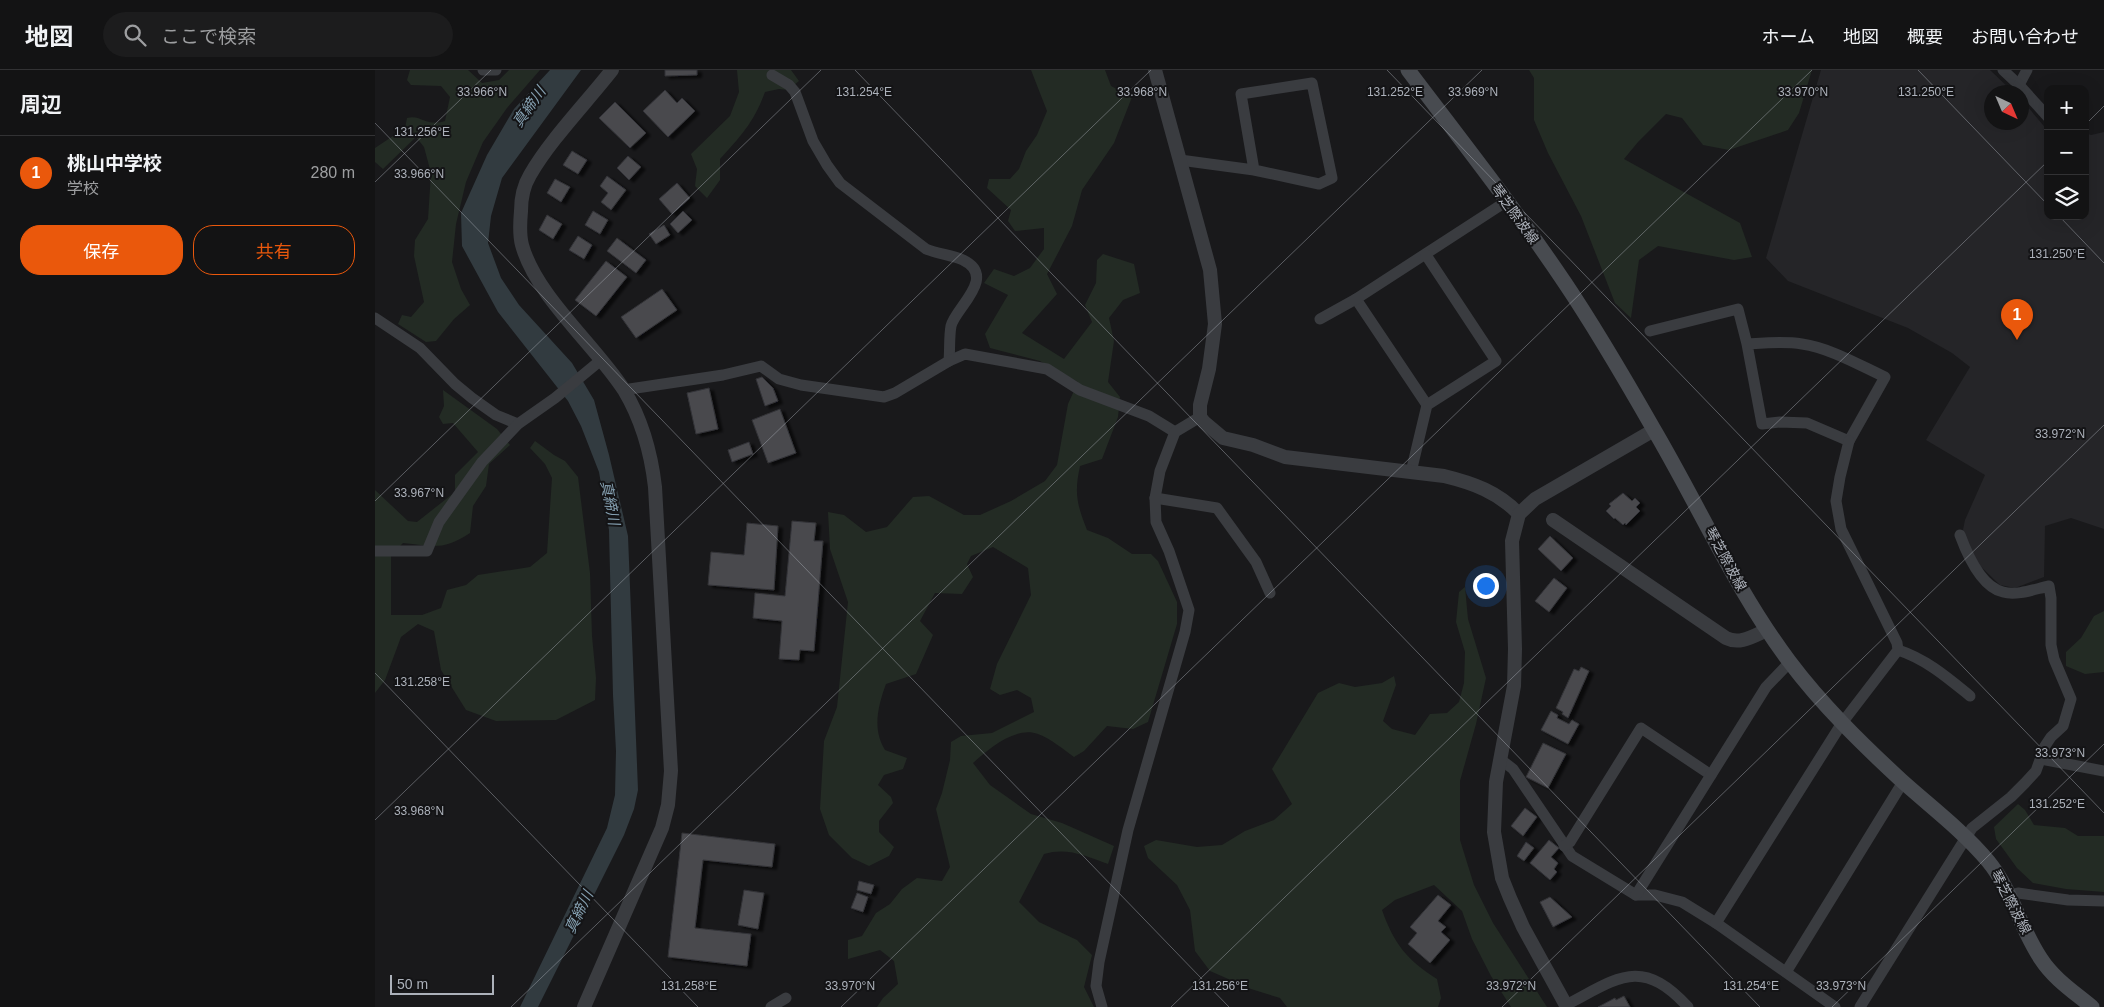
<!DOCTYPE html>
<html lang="ja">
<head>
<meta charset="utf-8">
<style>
	body { margin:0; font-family:Helvetica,"Noto Sans JP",sans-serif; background:#1c1c1d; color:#f1f3f6 }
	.controls { position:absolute; right:15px; top:15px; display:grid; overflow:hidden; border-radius:10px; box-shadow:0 5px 20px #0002 }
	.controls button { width:45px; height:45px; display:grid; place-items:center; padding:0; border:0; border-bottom:1px solid #323234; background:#131314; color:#f1f3f6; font:25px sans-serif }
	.compass { position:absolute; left:1609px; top:15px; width:45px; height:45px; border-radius:50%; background:#131314; box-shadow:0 5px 20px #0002; rotate:136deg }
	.scale { position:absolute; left:15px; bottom:12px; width:104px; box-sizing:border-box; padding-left:5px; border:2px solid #acb1ba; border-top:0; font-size:14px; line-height:18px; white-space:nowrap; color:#acb1ba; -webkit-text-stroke:4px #141416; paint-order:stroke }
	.you { position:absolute; left:1110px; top:515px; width:18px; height:18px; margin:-12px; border:4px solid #fff; border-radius:50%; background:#1a73e8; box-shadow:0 0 0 8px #1a73e833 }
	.badge { display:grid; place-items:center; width:32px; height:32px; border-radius:50%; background:#ea580c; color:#fff; font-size:16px; font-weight:700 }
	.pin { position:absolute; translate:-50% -41px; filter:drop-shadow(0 1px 2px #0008) }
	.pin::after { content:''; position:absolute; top:26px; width:18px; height:15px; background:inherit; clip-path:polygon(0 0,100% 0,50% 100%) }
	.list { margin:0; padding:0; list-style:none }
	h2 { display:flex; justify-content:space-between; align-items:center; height:65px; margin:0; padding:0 20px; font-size:21px }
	h2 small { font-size:16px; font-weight:400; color:#9d9ea0 }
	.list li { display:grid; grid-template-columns:32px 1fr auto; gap:15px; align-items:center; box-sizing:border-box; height:75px; padding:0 20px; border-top:1px solid #323234 }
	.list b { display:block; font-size:19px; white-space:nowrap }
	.list p { margin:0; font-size:16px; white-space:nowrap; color:#9d9ea0 }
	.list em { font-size:16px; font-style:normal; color:#9d9ea0 }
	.actions { display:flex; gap:10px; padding:15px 20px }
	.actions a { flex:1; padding:11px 0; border:1px solid #ea580c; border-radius:20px; text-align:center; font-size:18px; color:#ea580c }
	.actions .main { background:#ea580c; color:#fff }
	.icon { flex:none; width:28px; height:28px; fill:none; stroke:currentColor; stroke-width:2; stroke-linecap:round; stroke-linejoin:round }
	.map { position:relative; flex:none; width:1729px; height:937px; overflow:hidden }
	header { display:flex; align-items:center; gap:30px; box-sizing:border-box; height:70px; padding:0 25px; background:#131314; border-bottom:1px solid #323234 }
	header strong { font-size:24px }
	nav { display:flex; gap:28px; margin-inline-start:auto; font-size:18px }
	.search { width:350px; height:45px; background:#1c1c1d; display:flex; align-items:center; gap:12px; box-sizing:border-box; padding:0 18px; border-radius:28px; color:#9d9ea0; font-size:19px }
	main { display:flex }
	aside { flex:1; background:#131314 }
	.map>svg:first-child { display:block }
	.built { fill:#252528 }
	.green { fill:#232b24 }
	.water { fill:#323b40 }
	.building { fill:#48494e; stroke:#333337; filter:url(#shadow) }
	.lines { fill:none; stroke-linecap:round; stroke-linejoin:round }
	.minor { stroke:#3a3c40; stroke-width:11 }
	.tertiary { stroke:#3a3c40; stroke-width:14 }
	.secondary { stroke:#484b50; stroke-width:15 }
	.ticks { fill:none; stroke:#acb1ba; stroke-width:1; stroke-opacity:0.45 }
	.labels { text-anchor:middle; stroke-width:4; stroke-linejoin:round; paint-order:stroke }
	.street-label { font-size:14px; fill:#acb1ba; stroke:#141416 }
	.water-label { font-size:15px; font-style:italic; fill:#86a1b2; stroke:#141416 }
	.ticks-label { font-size:12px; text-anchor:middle; fill:#acb1ba; stroke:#141416; stroke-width:4; stroke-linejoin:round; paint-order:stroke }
</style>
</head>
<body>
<header>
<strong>地図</strong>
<div class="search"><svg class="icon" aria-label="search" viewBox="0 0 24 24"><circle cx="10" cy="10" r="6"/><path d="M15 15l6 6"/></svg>ここで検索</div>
<nav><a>ホーム</a><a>地図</a><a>概要</a><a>お問い合わせ</a></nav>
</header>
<main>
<aside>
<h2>周辺<small></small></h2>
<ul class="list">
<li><span class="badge">1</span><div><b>桃山中学校</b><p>学校</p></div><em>280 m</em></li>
</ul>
<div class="actions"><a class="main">保存</a><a>共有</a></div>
</aside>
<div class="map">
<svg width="1729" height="937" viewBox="0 0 1729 937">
	<defs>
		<filter id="shadow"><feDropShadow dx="4.5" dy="2.5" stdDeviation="1" flood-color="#0009"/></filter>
	</defs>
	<rect width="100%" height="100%" fill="#19191b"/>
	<path class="built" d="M1446,0H1615L1638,22H1616V52H1646L1647,30L1673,61V146H1710V63L1716,65L1729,62V459L1696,448L1670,456L1669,507L1640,518L1625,515L1601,492L1587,465L1590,450L1610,405L1551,370L1595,297L1577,283L1533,258L1413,211L1391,188Z"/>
	<g class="green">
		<path d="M35,0H93L107,13L124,10L134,0H165L132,38L108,72L91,112L81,154L77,192L86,219L95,235L79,249L61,271L51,272L23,254L27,245L36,247L49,232L39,186L40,170L53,149L56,103L49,77L41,67L8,99L0,92V78L30,58L32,48C46,44 50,57 70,51L75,27L66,16L36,15L32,10Z"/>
		<path d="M362,0H416L424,11L413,20L404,19L390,22C379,52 366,66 345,89V110L332,128L320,116L322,99L316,84L355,46L364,22Z"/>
		<path d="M656,0H730L736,16L757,27L739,73L707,120L697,156L672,204L682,224L647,263L689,289L717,252L710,235L721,213L722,190L728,184L759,194L765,223L748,230L734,248L739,271L733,312L745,327L743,347L727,389L705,396C699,424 702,434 712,460L733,468L757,484H776L783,491L802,532V554L773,652L758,659L732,656L709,681L699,687C688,679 676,669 663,664C640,656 614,679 598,693L615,715L656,744L687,753L739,776L733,794C711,786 692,777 669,784L644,832L664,852L702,870L717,885L709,917L719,937H502L508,928L523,914L519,891L505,880L473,889V870L487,866L501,843L515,834L527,819L542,808L567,811L575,797L561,739L567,723L575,690L576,672L586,666L617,663L659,642L656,628L642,620L625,625L615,619L622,594L656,525L653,498L618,477L596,486L592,494L598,507L587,524L560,523L545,551L558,565L541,604L511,614C503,636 497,659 510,680L532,688L528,699L509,705L503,715L516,727L518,733L504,751V762L519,777L514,786L494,796L477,788L454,765L445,739L449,671L462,637L473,532L455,479L453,442L469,445L491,462L512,457L538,427L554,426L589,445H605L636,431L670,411L682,395L693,334L703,312L665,291L615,278L610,264L633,225L609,213L619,199L639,206L655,198L669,179V158L640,161L633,151L636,140L612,118L614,109H635L644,99L651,81L662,65L672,41Z"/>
		<path d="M1154,0H1437L1424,43L1413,60L1354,80L1328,75L1307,48L1291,44L1263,72L1249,89L1365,153L1377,187L1359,190L1283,176L1264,190L1256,248L1240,233L1206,146L1173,83L1159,50V8Z"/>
		<path d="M68,320L122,359L135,375L114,394L111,416L98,436L95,463C68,481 58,476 28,473L16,485V545H47L66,538L72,520L91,515L103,505L155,497L172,483L177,408L170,394L155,378L160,371L179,385L190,391L203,407L215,503L217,566L221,608L220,630L181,650L121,651L91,640L66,600L59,561L43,554L26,567L10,610L0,623V420L33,451L42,452L80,422V405L103,382L78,353L68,354L64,347L69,336Z"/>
		<path d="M1090,517L1093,549L1111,608L1101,654L1085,711V770L1099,815L1118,853L1172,937H1136L1116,906L1097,869L1087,841L1059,815L1020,830L1007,840C1019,874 1032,890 1062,909L1066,928L1063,937H912L905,928L876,919L835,901L820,881L815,840L802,815L773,788L769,776L781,770L822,777L847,775L870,761L899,750L917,734L897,699L943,623L964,613L980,617L1007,613L1019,606L1021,615L1008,651L1017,659L1040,665L1055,644L1072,643L1084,632L1089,613L1090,582L1081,552L1084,522Z"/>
		<path d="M1729,541V602L1710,604L1691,596V582L1706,568L1719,546Z"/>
		<path d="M1643,734L1650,740L1659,755L1690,758L1703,766H1729V822L1691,819L1658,813L1642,798L1621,769L1619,757Z"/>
	</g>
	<path class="water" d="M175,0H206L127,108L116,146L113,173L126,208L144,235L197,293L219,330L234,385L253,466L263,720L259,739L249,765L163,937H145L232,758L240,725L241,681L238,625L234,460L224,402L206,356L193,331L123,242L87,176L86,143L112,85L139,39Z"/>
	<g class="building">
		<path d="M290,0H322V5L290,6Z"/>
		<path d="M290,20L302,33L307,28L320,41L293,67L268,41Z"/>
		<path d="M240,32L271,63L255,78L224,48Z"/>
		<path d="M197,81L212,90L203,104L188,95Z"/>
		<path d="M253,86L266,97L254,110L242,98Z"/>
		<path d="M232,106L251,120L236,140L226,132L233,123L225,116Z"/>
		<path d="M180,109L195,117L186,132L172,123Z"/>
		<path d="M302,113L315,128L297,144L284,129Z"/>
		<path d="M218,141L233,150L225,164L210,155Z"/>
		<path d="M308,141L317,150L303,163L295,154Z"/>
		<path d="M172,145L187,154L178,169L164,160Z"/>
		<path d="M289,155L295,165L281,174L274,164Z"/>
		<path d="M203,166L217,175L209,189L194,180Z"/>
		<path d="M242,168L271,190L261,203L232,181Z"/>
		<path d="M231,191L252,207L221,246L200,230Z"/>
		<path d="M287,219L302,240L261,268L246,247Z"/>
		<path d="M387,307L398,318L403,331L390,336L381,309Z"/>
		<path d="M334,318L343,359L321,364L312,323Z"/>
		<path d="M405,339L421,383L393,393L377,350Z"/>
		<path d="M374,372L378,384L357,392L353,380Z"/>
		<path d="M1248,423L1257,431L1260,428L1265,433L1261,437L1265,441L1251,455L1250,453L1248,455L1240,448L1239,449L1231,441L1236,436L1234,434Z"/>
		<path d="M417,451L441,453L439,471H448L439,581L425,580L424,590L404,589L407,551L378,548L380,523L410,526Z"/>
		<path d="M372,453L403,456L399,520L333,515L336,482L369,485Z"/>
		<path d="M1175,466L1198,488L1186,501L1163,479Z"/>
		<path d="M1179,508L1192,518L1174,542L1160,531Z"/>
		<path d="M1206,597L1214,601L1193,648L1187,644L1188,642L1181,638L1199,599L1204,601Z"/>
		<path d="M1176,641L1183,645L1182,648L1194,654L1197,650L1204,654L1193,674L1166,660Z"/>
		<path d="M1168,673L1191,684L1173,718L1151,707Z"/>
		<path d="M1150,738L1162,747L1148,766L1136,756Z"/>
		<path d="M307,763L400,774L397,797L328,790L320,858L376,864L372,896L293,887Z"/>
		<path d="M1174,770L1184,778L1176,787L1183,793L1179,799L1182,802L1175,810L1155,793Z"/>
		<path d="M1151,772L1159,778L1149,791L1142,786Z"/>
		<path d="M484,811L499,815L496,824L482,820Z"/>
		<path d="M369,820L389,823L383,859L363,855Z"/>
		<path d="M482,823L493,827L488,842L476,838Z"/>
		<path d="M1063,825L1076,835L1063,851L1071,857L1066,862L1075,870L1055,893L1033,874L1042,863L1035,857Z"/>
		<path d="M1175,827L1197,847L1178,857L1165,832Z"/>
		<path d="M1249,926L1255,937H1223L1240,928L1241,930Z"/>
	</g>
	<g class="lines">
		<g class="minor">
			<path d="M108,0H121"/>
			<path d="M1628,0L1644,15L1673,47"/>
			<path d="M397,5L414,15L420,22L438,71L452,95L465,113L551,179C563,184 577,185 588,190C623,207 580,238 576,256C574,267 575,280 574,291"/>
			<path d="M1644,15L1652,0"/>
			<path d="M805,90L879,100L944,114L957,108L937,13L866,24L879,100"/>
			<path d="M981,229L1052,335"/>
			<path d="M0,248L45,278L80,314L97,328L121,345L143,354"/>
			<path d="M945,249L981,229L1132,131"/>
			<path d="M1275,261L1363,239L1372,274L1387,354L1405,352L1432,353L1474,371L1510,307C1484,295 1455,278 1427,274C1408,271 1390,273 1372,274"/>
			<path d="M248,320L348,305L386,296L404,309L426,315L509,327L520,323L574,291L590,284L672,299L705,320L774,346L800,362"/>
			<path d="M1036,402L1052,335L1121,291L1051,185"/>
			<path d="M780,428L842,438L881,492L895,523"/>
			<path d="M0,481H52L64,452L107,392L143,354L180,328L226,290"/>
			<path d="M1523,580C1551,589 1573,608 1595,626"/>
			<path d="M1125,689L1138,699L1197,786L1261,825H1280L1307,832L1341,853L1460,937"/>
			<path d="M1666,689L1729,701"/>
			<path d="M1189,776L1195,772L1266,658L1336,705"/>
			<path d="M1261,825L1391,617L1415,592"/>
			<path d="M1634,825L1643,823L1693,830L1729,831"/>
			<path d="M1341,853L1467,653L1523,580L1522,573L1466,459L1461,431L1465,407L1474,371"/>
			<path d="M1411,902L1528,712"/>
			<path d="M1191,935C1243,908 1266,886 1313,937"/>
			<path d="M396,937L411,928"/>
			<path d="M727,937L721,916L724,892L753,760L810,562L814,540L794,481L781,452L780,428L785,401L800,362L825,347"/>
			<path d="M1485,937L1597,758L1636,727L1650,713L1661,701L1670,676L1676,667L1688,656L1696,629L1679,589L1676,575V528L1674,516C1660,519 1642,526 1628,522C1606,517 1592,484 1585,465"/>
		</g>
		<g class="tertiary">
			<path d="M780,0L835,200L840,254L834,299L825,335V347L829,352L848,368L878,375L910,387L1069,406C1098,413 1123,422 1144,444"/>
			<path d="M1178,450L1351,568C1365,575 1378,566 1392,560"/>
			<path d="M209,937L287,758L293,735L296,701L280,417C276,382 267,350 249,320C220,275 161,226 147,175C144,164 145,152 146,141C146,129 149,115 155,105C175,70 212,32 237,0"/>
			<path d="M1192,937L1148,857L1135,828L1127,808L1119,762L1121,712L1139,616L1140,579L1137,471L1144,444L1160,429L1279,360"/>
		</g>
		<path class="secondary" d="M1033,0C1086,70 1141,140 1190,213C1221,259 1250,309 1278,358C1324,436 1360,519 1414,591C1447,635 1487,674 1527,711C1556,737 1588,761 1613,791C1637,820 1645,858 1666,889C1679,909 1699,922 1717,937"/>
	</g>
	<path class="ticks" d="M480,0L1385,937M1012,0L1729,743M1543,0L1673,135M0,53L854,937M1710,55L1729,36M0,112L116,0M1684,146L1729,193M0,431L446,0M0,603L323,937M0,750L776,0M136,937L1107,0M466,937L1437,0M796,937L1673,91M1127,937L1729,355M1457,937L1729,674"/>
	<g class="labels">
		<g class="street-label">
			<text transform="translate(1140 144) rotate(54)" y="5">琴芝際波線</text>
			<text transform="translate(1351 489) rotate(61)" y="5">琴芝際波線</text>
			<text transform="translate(1636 832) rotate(62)" y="5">琴芝際波線</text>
		</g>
		<g class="water-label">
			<text transform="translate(154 37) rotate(-55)" y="5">真締川</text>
			<text transform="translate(235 433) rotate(79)" y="5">真締川</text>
			<text transform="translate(204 842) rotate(-64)" y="5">真締川</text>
		</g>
	</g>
	<g class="ticks-label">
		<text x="107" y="26">33.966°N</text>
		<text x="767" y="26">33.968°N</text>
		<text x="1098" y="26">33.969°N</text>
		<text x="1428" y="26">33.970°N</text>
		<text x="489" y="26">131.254°E</text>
		<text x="1020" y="26">131.252°E</text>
		<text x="1551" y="26">131.250°E</text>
		<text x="47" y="66">131.256°E</text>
		<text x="44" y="108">33.966°N</text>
		<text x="1682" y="188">131.250°E</text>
		<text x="1685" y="368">33.972°N</text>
		<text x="44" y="427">33.967°N</text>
		<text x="47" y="616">131.258°E</text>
		<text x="1685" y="687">33.973°N</text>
		<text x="1682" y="738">131.252°E</text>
		<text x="44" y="745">33.968°N</text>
		<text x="314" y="920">131.258°E</text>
		<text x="845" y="920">131.256°E</text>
		<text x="1376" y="920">131.254°E</text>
		<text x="475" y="920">33.970°N</text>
		<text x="1136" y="920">33.972°N</text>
		<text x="1466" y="920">33.973°N</text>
	</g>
</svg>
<div class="controls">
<button>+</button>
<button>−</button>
<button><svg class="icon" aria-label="layers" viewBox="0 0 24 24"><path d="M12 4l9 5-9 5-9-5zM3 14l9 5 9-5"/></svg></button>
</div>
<svg class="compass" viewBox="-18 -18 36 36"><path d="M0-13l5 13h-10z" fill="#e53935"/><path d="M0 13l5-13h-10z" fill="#9d9ea0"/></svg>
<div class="scale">50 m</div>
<div class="you"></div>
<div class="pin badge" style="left:1642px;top:270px">1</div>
</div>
</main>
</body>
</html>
